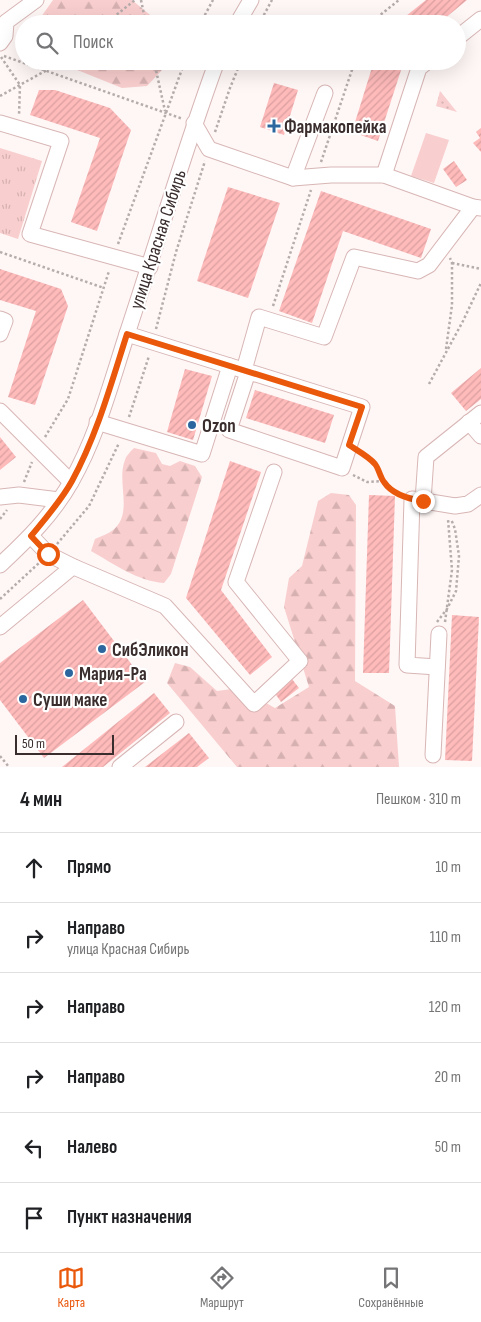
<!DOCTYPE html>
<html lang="ru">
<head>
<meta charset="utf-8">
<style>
	body { margin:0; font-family:"Sofia Sans Condensed",sans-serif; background:#f2f2f2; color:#202124 }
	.scale { position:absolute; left:15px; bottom:12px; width:99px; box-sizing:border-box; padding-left:5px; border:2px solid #3a2d2d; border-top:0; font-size:14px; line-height:18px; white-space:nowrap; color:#3a2d2d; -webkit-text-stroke:4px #fff; paint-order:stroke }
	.stop { position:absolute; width:15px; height:15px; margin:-11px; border:4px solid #ea580c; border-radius:50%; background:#fff }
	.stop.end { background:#ea580c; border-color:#fff; box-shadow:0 1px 5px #0008 }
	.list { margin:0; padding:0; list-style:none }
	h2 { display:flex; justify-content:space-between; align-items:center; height:65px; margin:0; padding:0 20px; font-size:21px }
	h2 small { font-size:16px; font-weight:400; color:#757577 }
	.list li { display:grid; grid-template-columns:32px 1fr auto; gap:15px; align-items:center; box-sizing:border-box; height:70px; padding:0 20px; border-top:1px solid #e0e0e0 }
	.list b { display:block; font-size:19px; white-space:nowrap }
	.list p { margin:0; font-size:16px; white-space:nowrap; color:#757577 }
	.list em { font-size:16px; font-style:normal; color:#757577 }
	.icon { flex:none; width:28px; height:28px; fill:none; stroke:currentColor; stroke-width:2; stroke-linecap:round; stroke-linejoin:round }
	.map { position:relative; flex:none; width:481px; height:767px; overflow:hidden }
	.search { position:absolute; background:#fff; box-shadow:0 5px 20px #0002; left:15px; right:15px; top:15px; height:55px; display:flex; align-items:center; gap:12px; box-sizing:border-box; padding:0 18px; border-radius:28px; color:#757577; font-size:19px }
	.sheet { height:485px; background:#fff }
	nav { display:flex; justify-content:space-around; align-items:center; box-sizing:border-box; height:70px; border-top:1px solid #e0e0e0; background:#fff; font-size:14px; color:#757577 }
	nav a { display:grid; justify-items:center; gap:2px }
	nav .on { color:#ea580c }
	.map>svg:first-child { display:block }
	.grass { fill:url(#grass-dots) }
	.forest { fill:url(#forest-firs) }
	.park { fill:url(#park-tufts) }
	.pitch { fill:#f9cece }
	.building { fill:url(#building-hatch) }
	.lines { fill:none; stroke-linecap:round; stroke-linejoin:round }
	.minor-casing { stroke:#d8b6b5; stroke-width:17 }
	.path { stroke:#b5acab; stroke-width:2.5; stroke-dasharray:2.5 2.5; stroke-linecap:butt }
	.minor { stroke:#fff; stroke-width:15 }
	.route { stroke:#ea580c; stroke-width:6 }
	.poi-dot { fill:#2b679e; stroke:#fff; stroke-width:2 }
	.labels { text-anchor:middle; stroke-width:4.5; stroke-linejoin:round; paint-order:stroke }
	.poi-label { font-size:19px; font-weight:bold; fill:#3a2d2d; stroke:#fff; text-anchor:start }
	.street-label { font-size:19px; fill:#3a2d2d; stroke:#fff }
</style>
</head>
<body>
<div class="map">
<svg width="481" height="767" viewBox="0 0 481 767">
	<defs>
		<pattern id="grass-dots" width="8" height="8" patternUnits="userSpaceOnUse" patternTransform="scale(1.25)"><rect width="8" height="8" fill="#f9cece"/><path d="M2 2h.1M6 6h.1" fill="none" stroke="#d6b1b1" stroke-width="1.8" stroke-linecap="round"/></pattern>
		<pattern id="forest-firs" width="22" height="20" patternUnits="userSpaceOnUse" patternTransform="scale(1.25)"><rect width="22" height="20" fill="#f9cece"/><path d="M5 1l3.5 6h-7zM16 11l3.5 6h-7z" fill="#d6b1b1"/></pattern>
		<pattern id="park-tufts" width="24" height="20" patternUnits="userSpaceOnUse" patternTransform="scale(1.25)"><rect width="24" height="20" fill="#f9cece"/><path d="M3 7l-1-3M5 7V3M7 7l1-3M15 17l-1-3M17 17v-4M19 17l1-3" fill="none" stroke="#d6b1b1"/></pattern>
		<pattern id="building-hatch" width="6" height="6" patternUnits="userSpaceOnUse" patternTransform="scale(1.25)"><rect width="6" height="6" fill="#ffbaba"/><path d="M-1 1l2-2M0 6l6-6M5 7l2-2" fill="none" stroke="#dba0a0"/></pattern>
	</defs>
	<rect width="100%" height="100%" fill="#fef7f6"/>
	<path class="grass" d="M440,91L457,112L436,106Z"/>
	<g class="forest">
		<path d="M53,0H132L161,24H40L41,17Z"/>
		<path d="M55,61H165L162,70L147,86L122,88Z"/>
		<path d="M134,448L156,453L162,464L170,466L180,461L195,466L202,477L171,574L164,583C137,581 114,564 91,551L95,539C101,536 108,534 113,530C134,513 116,482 125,460C126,456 131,451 134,448Z"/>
		<path d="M331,493L349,495L356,505L355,681L395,706L399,767H237L167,683L175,663L190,667L217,691L239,688L275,708L309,687L284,607L289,578L302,566L318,501Z"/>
	</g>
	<path class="park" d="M0,148L42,161L18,239L0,233Z"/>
	<path class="pitch" d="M426,133L449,140L434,183L411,176Z"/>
	<g class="building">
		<path d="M426,0H467L438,24H396Z"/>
		<path d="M374,61H404L378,141L352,132Z"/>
		<path d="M274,83L298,90L284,135L260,127Z"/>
		<path d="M39,90H55L110,108L131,130L97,231L71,222L100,138L30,115Z"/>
		<path d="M481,128V152L473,143L480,138L476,132Z"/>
		<path d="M454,161L467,180L456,187L443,169Z"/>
		<path d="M228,187L280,203L248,298L197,281Z"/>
		<path d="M321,191L431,229L421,258L343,231L312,323L279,311Z"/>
		<path d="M0,269L61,289L68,306L35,405L8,397L36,311L0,300Z"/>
		<path d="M481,368V399L466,411L451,393Z"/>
		<path d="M185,369L212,376L193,440L167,432Z"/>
		<path d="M255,390L334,415L325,443L246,418Z"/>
		<path d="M0,437L16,457L0,470Z"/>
		<path d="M230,461L261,472L221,590L272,657L250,675L186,598Z"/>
		<path d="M369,495L395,496L389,673H363Z"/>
		<path d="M83,600L145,682L44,758L0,700V663Z"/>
		<path d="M452,615L479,617L472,761L445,760Z"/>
		<path d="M292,679L299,688L281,702L274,692Z"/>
		<path d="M154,693L170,713L103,767H62Z"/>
		<path d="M189,733L209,758L197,767H145Z"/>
	</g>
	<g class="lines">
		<defs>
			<g id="minor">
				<path d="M237,24L251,0"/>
				<path d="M457,38L481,19"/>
				<path d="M0,43L5,36L6,22L36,0"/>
				<path d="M0,123L61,141L30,234L150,267"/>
				<path d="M194,123L209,149L293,178L331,175H384L473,207L481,208"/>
				<path d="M384,175L419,68L428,61"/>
				<path d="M293,178L325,93"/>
				<path d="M0,319L5,321L0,334"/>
				<path d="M127,334L362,407L342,468L229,430L248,372"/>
				<path d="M244,370L259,317L324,337L354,257L418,271L429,265L473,207"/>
				<path d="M0,411L71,482"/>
				<path d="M97,422L202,454L230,366"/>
				<path d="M469,422L481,436"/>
				<path d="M0,497L19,495L59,500"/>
				<path d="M423,501L426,457L481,413"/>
				<path d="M31,536L48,554L74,567L165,606L254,704L300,661L236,582L274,472"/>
				<path d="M0,565C27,540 53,514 71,482C97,437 111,383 127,334C157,243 184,151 217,61"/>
				<path d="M0,627L70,569L74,567"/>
				<path d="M437,667L407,665L412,499L455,506L468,504L481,495"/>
				<path d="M433,755L439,634"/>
				<path d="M120,767L176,722"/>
			</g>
		</defs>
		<use href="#minor" class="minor-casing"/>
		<g class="path">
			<path d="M141,0L146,24"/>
			<path d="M105,24L135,0"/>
			<path d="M200,24L213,0"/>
			<path d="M259,24L272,0"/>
			<path d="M369,24L399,0"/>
			<path d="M4,56L183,119"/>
			<path d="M1,57L20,85L19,116"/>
			<path d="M154,61L165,111"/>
			<path d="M233,61L239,65"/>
			<path d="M0,96L47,70L58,61"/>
			<path d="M215,132L230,88L241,61"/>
			<path d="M321,162L355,61"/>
			<path d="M118,244L185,61"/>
			<path d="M0,252L104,288"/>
			<path d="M452,263L481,269"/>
			<path d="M273,306L311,190"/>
			<path d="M156,329L176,252L205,161"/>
			<path d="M446,349L452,305V263L450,258"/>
			<path d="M429,384L463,321L481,283"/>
			<path d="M129,417L149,356"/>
			<path d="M45,437L68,399L109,271"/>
			<path d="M361,453C366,456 373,461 377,466C387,482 381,485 400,494"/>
			<path d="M353,475L367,482L383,481"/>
			<path d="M24,482L32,462"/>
			<path d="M0,519L7,510"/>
			<path d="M57,544L89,506L119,443"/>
			<path d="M0,599L39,563"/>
			<path d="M437,622L447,609L456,591L459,556L455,529L451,519"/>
			<path d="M445,622L452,570L448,519"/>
			<path d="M0,756L9,767"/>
		</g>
		<use href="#minor" class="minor"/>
	</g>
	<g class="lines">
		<path class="route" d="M48,554L31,536C45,519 61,501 72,481C97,435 111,384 127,334L362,407L349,445C358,451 368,456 375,464C379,469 380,477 384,482C392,494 409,499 423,501"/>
	</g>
	<g class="poi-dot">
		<path d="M271.5 118.5h5v5h5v5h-5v5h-5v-5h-5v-5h5z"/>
		<circle cx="192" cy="425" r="5"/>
		<circle cx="102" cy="649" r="5"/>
		<circle cx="69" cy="673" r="5"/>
		<circle cx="23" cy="699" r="5"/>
	</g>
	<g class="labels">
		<g class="poi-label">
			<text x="284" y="133">Фармакопейка</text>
			<text x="202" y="432">Ozon</text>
			<text x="112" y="656">СибЭликон</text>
			<text x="79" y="680">Мария-Ра</text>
			<text x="33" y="706">Суши маке</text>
		</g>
		<g class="street-label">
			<text transform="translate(157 239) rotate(-72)" y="7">улица Красная Сибирь</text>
		</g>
	</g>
</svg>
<div class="scale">50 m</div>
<div class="stop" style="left:48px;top:554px"></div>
<div class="stop end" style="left:423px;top:501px"></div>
<div class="search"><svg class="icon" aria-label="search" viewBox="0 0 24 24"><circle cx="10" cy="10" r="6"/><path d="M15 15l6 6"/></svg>Поиск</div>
</div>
<section class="sheet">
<h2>4 мин<small>Пешком · 310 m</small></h2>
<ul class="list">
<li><svg class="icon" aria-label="ahead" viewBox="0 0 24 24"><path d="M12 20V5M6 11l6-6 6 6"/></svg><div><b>Прямо</b></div><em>10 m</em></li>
<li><svg class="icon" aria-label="right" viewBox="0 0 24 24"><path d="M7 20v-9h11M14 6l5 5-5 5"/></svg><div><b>Направо</b><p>улица Красная Сибирь</p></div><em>110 m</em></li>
<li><svg class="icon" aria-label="right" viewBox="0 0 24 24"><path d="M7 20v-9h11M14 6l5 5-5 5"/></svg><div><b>Направо</b></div><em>120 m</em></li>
<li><svg class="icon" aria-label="right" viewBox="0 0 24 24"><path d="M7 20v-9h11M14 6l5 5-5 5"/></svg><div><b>Направо</b></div><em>20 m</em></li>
<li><svg class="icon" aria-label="left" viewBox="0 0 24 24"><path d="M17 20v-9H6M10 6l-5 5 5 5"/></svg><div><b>Налево</b></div><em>50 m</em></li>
<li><svg class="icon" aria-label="arrive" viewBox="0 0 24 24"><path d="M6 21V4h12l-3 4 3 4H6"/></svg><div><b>Пункт назначения</b></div></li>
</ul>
</section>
<nav>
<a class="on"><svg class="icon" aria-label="map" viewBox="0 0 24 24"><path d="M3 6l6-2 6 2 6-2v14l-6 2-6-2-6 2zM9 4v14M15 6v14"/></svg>Карта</a>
<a><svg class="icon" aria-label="directions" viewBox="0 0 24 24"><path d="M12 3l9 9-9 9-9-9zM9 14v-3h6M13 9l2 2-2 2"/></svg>Маршрут</a>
<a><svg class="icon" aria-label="saved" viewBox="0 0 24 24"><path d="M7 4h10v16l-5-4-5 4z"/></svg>Сохранённые</a>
</nav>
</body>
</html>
